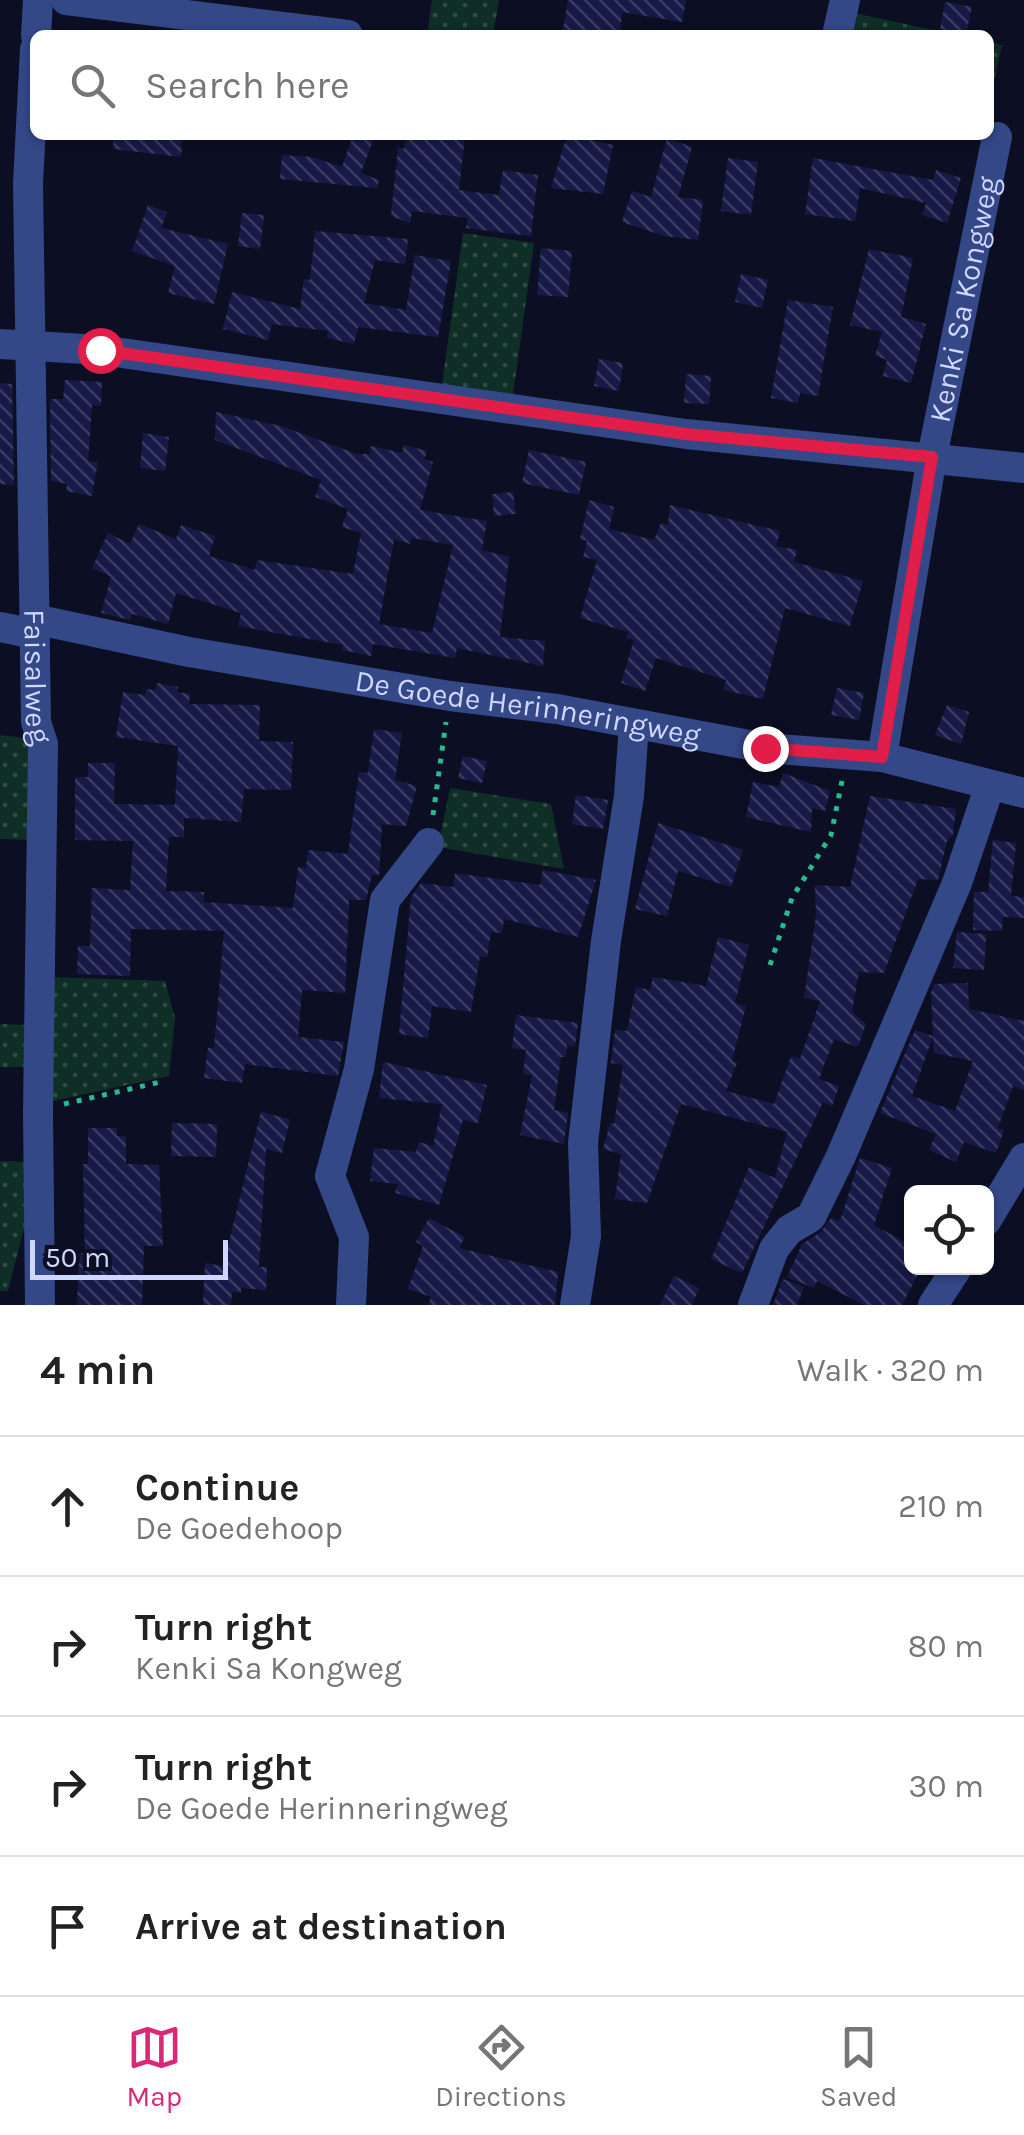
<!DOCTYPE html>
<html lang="en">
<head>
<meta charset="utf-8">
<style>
	body { margin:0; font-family:Karla,sans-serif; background:#f6f6f6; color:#222 }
	.controls { position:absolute; right:30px; bottom:30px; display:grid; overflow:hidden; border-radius:15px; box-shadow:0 2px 8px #0004 }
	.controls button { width:90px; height:90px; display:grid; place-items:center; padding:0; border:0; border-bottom:2px solid #e0e0e0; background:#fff; color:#222; font:50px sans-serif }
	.scale { position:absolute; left:30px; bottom:25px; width:198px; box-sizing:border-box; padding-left:10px; border:5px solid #cfd7ff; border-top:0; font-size:28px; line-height:35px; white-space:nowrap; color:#cfd7ff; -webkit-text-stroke:8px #0c0f24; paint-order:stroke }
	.stop { position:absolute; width:30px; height:30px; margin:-22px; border:8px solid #e11d48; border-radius:50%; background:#fff }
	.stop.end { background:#e11d48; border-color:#fff; box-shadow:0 2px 10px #0008 }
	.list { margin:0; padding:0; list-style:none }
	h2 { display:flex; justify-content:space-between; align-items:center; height:130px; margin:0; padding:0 40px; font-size:42px }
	h2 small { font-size:32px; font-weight:400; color:#767676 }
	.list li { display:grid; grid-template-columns:65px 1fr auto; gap:30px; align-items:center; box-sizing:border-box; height:140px; padding:0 40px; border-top:2px solid #e0e0e0 }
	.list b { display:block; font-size:38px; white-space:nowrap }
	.list p { margin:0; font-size:32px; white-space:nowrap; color:#767676 }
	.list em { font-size:32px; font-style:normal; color:#767676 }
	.icon { flex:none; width:55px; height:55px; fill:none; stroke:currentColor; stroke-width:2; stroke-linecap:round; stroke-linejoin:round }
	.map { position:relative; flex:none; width:1024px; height:1305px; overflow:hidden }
	.search { position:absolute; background:#fff; box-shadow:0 2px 8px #0004; left:30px; right:30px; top:30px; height:110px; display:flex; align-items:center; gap:25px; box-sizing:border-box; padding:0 35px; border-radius:15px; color:#767676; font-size:38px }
	.sheet { height:690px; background:#fff }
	nav { display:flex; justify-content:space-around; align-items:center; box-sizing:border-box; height:140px; border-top:2px solid #e0e0e0; background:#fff; font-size:28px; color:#767676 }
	nav a { display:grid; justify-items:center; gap:5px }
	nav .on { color:#db2777 }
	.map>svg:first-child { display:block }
	.grass { fill:url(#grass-dots) }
	.building { fill:url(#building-back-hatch); fill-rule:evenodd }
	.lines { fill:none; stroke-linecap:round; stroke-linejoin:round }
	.path { stroke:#25bd8b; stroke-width:5; stroke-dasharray:5 8; stroke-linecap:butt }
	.minor { stroke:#344787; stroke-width:30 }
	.route { stroke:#e11d48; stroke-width:12 }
	.labels { text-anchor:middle; stroke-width:10; stroke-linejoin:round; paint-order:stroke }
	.street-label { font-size:30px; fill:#cfd7ff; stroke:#0c0f24 }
</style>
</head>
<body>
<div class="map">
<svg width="1024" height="1305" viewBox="0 0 1024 1305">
	<defs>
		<pattern id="grass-dots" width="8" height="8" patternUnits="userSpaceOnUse" patternTransform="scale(2.5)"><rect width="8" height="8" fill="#0f2e25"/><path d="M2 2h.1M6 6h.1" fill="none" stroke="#314c46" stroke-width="1.8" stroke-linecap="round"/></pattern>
		<pattern id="building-back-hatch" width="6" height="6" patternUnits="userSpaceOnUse" patternTransform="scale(2.5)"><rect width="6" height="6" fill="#171a46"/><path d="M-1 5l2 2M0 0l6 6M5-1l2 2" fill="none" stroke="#383b62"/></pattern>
	</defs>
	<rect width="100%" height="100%" fill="#0c0f24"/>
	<g class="grass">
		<path d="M432,0H499L493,35H427Z"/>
		<path d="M854,13L956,35H847Z"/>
		<path d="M989,42L1002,45L989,103Z"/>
		<path d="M463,233L534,243L513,395L442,385Z"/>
		<path d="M0,735L32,739L30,840L0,839Z"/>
		<path d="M450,788L551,804L564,869L438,847Z"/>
		<path d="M50,977L165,981L175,1018L169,1076L53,1101L46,1092Z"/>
		<path d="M0,1024L27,1025L26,1067H0Z"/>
		<path d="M0,1161L31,1162L35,1216L23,1232L8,1291H0Z"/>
	</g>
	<g class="building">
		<path d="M568,0H686L682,22L622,12L620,35H562Z"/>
		<path d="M945,2L972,7L966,34L940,29Z"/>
		<path d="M114,135H183L181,157L113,149Z"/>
		<path d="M353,135H375L361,173L379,180L377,188L280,179L282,155L312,157L342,167Z"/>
		<path d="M405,135H465L459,190L499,195L503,170L538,175L531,236L466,228L468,218L412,211L410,223L391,216L398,147L404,149Z"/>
		<path d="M567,135L613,145L603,194L551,188Z"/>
		<path d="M667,138L692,147L678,197L703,200L698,240L664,236L622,222L632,191L651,197Z"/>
		<path d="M728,158L758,162L751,215L721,211Z"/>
		<path d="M813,158L933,180L936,170L961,178L947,223L922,215L926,203L860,188L855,221L805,214Z"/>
		<path d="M148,205L167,212L161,228L228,244L214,304L168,293L175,266L132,251Z"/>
		<path d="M242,213L264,215L260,249L238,246Z"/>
		<path d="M315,231L408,239L405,264L375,260L364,303L406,310L415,255L451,261L438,337L358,327L354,344L327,338L328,331L272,324L268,340L223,329L232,292L300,309L304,279L310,280Z"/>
		<path d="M541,248L572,251L568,297L537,295Z"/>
		<path d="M869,249L913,258L901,317L926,324L911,383L883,376L887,360L875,356L882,332L850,325Z"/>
		<path d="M741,274L768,280L762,308L735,302Z"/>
		<path d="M788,300L833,307L818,396L800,393L798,403L771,398Z"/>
		<path d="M599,359L623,363L619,391L594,386Z"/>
		<path d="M686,374L711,376L709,404L684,403Z"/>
		<path d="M65,380L102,382L101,406L92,405L88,461L98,462L92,496L66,491L67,484L51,481L50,399H63Z"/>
		<path d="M0,383L12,384L14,485L0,484Z"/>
		<path d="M216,412L281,426L357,454H370L371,446L402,453L404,445L427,451L424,459L433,462L420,510L487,521L482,550L509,557L500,637L545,641L543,666L457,648L455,658L373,644L371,656L342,650L343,645L238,626L241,613L176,593L168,624L132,614L130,620L101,613L111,577L92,568L108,533L130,544L139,524L176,539L181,525L215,536L209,556L255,570L257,560L353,574L361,533L342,527L348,509L315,497L321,480L215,440ZM412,538L453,545L432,633L379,624L394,539L410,544Z"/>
		<path d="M143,433L169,437L165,471L140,468Z"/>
		<path d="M529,450L586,462L579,495L522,483Z"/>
		<path d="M513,492L516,514L494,516L492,494Z"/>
		<path d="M589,500L614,507L609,529L654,540L661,523L668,525L670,505L780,531L776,546L797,550L794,562L863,581L850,626L785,608L763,699L723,690L726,680L656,658L645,691L621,683L634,640L626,638L628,632L580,618L597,560L583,557L587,541L580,539Z"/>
		<path d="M157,683L178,687L177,692L190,694L189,704L260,705L259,741L293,742L291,790L244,789L241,822L184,818V837H169L166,891L204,892V902L293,908L298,867L306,868L308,850L348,854L359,772L368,773L374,729L402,733L395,780L417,786L406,826L382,824L379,875H372L366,900H349L345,993L302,990L298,1037L344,1042L338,1076L245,1064L242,1083L204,1078L208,1048H214L224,931L131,929L130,976L77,974L78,946H90L92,888L130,890L133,841L75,840V777H88V763H115L114,804L175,805L178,746L116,737L123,692L145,695L146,689L155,690Z"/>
		<path d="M837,688L864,693L859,720L831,715Z"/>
		<path d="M947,705L969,712L961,744L935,735Z"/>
		<path d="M463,756L487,761L482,783L458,778Z"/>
		<path d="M783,773L830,791L825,811L812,808L811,832L746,817L753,782L779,787Z"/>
		<path d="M576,795L608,800L603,829L572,824Z"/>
		<path d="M870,796L956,809L953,835L947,841L938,880L918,879L884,973L859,972L852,1012L866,1024L858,1047L834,1039L819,1079L839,1086L832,1106L823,1102L742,1273L711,1259L749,1167L775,1178L787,1132L681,1104L647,1203L615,1199L621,1154L603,1149L610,1123L614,1124L623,1065L611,1063L615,1030L627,1031L636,987L650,990L653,977L706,986L718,937L749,945L735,1003L746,1006L732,1061L737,1063L726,1091L774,1104L791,1056L800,1059L820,1001L804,998L816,916L815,885L850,887Z"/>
		<path d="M658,823L743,850L731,887L678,871L667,916L635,909Z"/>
		<path d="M993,840L1016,843L1011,896L1024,897V918L1003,917L1002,931L973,930L974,892H988Z"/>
		<path d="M543,870L596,880L578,937L504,919L502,933L491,932L487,957L480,956L471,1012L432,1006L428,1038L399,1034L411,897L421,883L453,887L455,873L540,885Z"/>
		<path d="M957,932L986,934L984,970L953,968Z"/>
		<path d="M968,983L969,1009L1024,1021V1090L1013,1086L998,1128L1004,1130L996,1153L964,1142L956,1162L929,1150L936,1134L880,1113L915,1030L933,1036L912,1096L955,1111L973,1061L934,1053L931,993L934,984Z"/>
		<path d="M516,1015L578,1023L575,1046L567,1045L566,1057H561L554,1110L568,1113L564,1144L520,1135L532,1075L523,1074L526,1050L512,1048Z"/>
		<path d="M383,1062L487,1085L478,1123L463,1120L439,1205L395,1193L398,1184L370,1181L374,1148L416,1152L419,1142L433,1146L442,1104L379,1098Z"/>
		<path d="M261,1112L290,1119L282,1153L266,1149L259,1267H267L266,1290L241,1288V1293L232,1292L231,1305H203L205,1263L223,1266Z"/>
		<path d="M172,1123L217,1124L216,1157L171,1156Z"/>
		<path d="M88,1128H117V1136H126V1164L159,1165L163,1246H144L142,1305H77L79,1253H85L83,1164H88Z"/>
		<path d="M860,1158L892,1168L874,1225L912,1246V1268H921L902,1305H864L817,1281L814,1288L787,1277L802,1244L821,1232L831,1218L840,1221Z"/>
		<path d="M429,1218L465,1237L459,1248L558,1272L555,1305H428L431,1297L408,1289L423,1246L416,1242Z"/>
		<path d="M674,1276L699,1288L692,1305H660Z"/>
		<path d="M783,1279L804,1287L797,1305H773Z"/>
	</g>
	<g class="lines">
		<g class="path">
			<path d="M433,815L446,722"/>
			<path d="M770,965L792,898L831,835L842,781"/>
			<path d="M64,1104L165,1081"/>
		</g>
		<g class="minor">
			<path d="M66,0L348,35"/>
			<path d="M36,35L38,0"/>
			<path d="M837,35L845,0"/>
			<path id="s1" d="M35,49L28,183L36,722L43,744L38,1112L40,1305"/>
			<path d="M0,344L101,350L686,434L1024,468"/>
			<path id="s2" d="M34,619L189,652L450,696L557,709L765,748L882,757L1024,793"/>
			<path d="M0,627L34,634"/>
			<path id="s3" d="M882,757L932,457L997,137"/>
			<path d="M986,1221L1024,1158"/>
			<path d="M351,1305L354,1237L330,1176L359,1069L385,900L429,843"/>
			<path d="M575,1305L586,1236L583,1143L606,941L629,796L634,724"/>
			<path d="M753,1305L774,1249L789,1230L811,1217L841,1156L957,883L990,785"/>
			<path d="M933,1305L957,1268"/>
		</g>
	</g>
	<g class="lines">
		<path class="route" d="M100,350L686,434L932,457L882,757L765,748"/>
	</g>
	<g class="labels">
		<g class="street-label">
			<text dy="10" stroke="none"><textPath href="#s3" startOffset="465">Kenki Sa Kongweg</textPath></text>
			<text dy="10" stroke="none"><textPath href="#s1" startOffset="628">Faisalweg</textPath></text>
			<text dy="10" stroke="none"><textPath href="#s2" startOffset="502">De Goede Herinneringweg</textPath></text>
		</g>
	</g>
</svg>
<div class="controls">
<button><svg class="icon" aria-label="locate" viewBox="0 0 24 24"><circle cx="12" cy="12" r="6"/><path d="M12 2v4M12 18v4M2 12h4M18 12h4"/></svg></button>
</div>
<div class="scale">50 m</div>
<div class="stop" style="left:100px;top:350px"></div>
<div class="stop end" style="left:765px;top:748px"></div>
<div class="search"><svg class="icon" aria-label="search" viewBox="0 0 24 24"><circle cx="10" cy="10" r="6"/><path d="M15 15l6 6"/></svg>Search here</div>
</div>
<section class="sheet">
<h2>4 min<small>Walk · 320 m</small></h2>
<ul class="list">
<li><svg class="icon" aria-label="ahead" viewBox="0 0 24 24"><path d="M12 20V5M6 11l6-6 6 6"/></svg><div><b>Continue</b><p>De Goedehoop</p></div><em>210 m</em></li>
<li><svg class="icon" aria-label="right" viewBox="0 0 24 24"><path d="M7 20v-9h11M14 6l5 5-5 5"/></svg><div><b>Turn right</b><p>Kenki Sa Kongweg</p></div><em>80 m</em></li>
<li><svg class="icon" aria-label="right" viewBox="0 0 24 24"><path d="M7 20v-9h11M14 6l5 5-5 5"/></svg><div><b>Turn right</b><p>De Goede Herinneringweg</p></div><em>30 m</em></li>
<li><svg class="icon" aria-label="arrive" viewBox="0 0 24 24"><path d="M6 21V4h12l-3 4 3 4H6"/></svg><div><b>Arrive at destination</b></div></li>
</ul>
</section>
<nav>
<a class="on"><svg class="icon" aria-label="map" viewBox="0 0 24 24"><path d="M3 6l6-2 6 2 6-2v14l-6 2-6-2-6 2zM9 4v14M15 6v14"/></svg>Map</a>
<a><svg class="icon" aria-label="directions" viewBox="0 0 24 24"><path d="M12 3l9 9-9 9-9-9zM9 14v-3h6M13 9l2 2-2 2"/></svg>Directions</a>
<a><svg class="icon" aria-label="saved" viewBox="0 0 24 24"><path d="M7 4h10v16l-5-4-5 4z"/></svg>Saved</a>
</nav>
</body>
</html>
